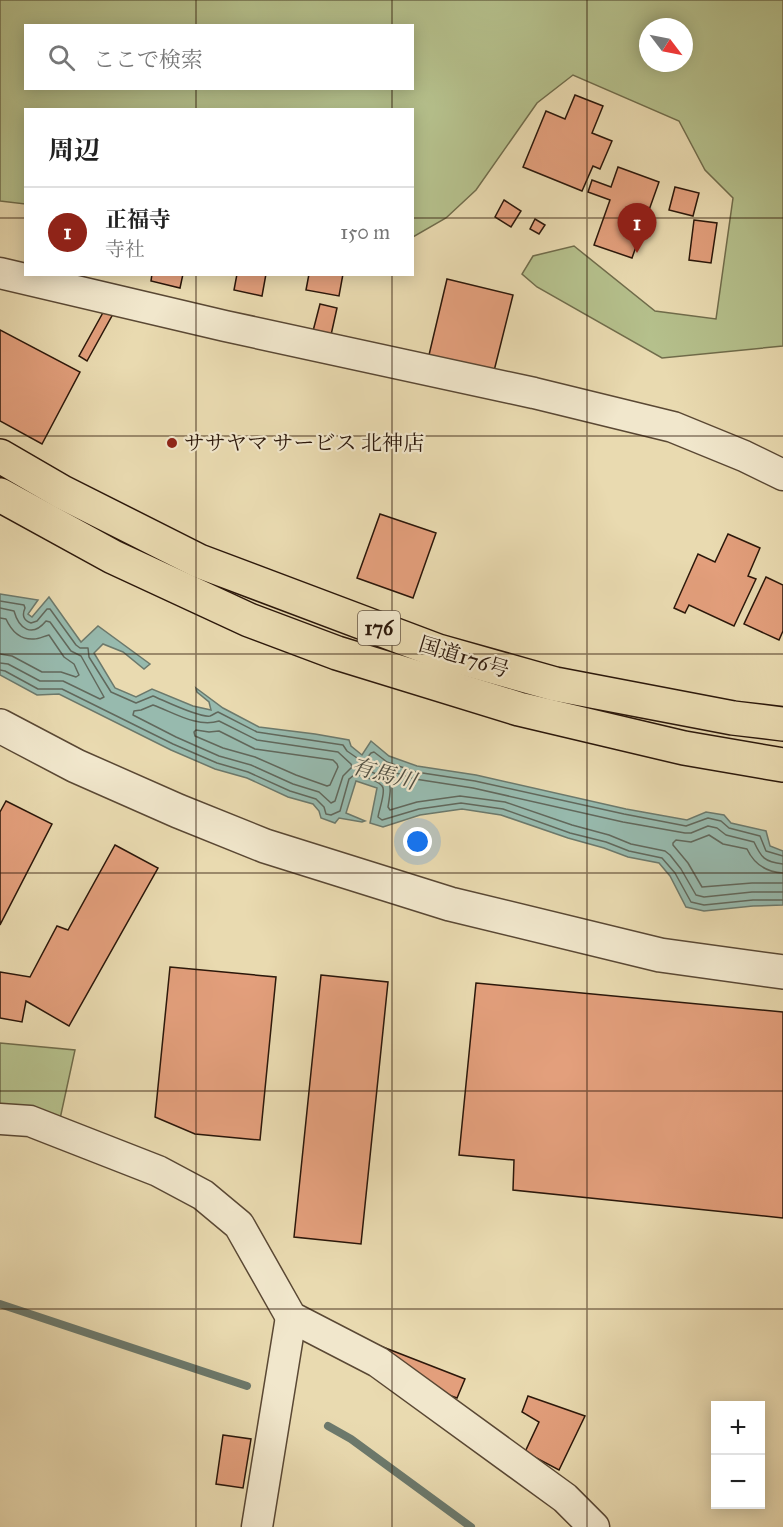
<!DOCTYPE html>
<html lang="ja">
<head>
<meta charset="utf-8">
<style>
	body { margin:0; font-family:"IM FELL Great Primer","Noto Serif JP",serif; background:#f2f2f2; color:#222 }
	.controls { position:absolute; right:18px; bottom:18px; display:grid; overflow:hidden; border-radius:0px; box-shadow:0 3px 15px #0003 }
	.controls button { width:54px; height:54px; display:grid; place-items:center; padding:0; border:0; border-bottom:2px solid #e0e0e0; background:#fff; color:#222; font:30px sans-serif }
	.compass { position:absolute; left:639px; top:18px; width:54px; height:54px; border-radius:50%; background:#fff; box-shadow:0 3px 15px #0003; rotate:122deg }
	.you { position:absolute; left:418px; top:842px; width:21px; height:21px; margin:-15px; border:4px solid #fff; border-radius:50%; background:#1a73e8; box-shadow:0 0 0 9px #1a73e833 }
	.badge { display:grid; place-items:center; width:39px; height:39px; border-radius:50%; background:#8f2418; color:#fff; font-size:20px; font-weight:700 }
	.pin { position:absolute; translate:-50% -50px; filter:drop-shadow(0 2px 3px #0008) }
	.pin::after { content:''; position:absolute; top:32px; width:21px; height:18px; background:inherit; clip-path:polygon(0 0,100% 0,50% 100%) }
	.list { margin:0; padding:0; list-style:none }
	h2 { display:flex; justify-content:space-between; align-items:center; height:78px; margin:0; padding:0 24px; font-size:26px }
	h2 small { font-size:20px; font-weight:400; color:#767676 }
	.list li { display:grid; grid-template-columns:39px 1fr auto; gap:18px; align-items:center; box-sizing:border-box; height:90px; padding:0 24px; border-top:2px solid #e0e0e0 }
	.list b { display:block; font-size:22px; white-space:nowrap }
	.list p { margin:0; font-size:20px; white-space:nowrap; color:#767676 }
	.list em { font-size:20px; font-style:normal; color:#767676 }
	.icon { flex:none; width:33px; height:33px; fill:none; stroke:currentColor; stroke-width:2; stroke-linecap:round; stroke-linejoin:round }
	.map { position:relative; flex:none; width:783px; height:1527px; overflow:hidden }
	.search { position:absolute; background:#fff; box-shadow:0 3px 15px #0003; left:24px; top:24px; width:390px; height:66px; display:flex; align-items:center; gap:15px; box-sizing:border-box; padding:0 21px; border-radius:0px; color:#767676; font-size:22px }
	.panel { position:absolute; background:#fff; box-shadow:0 3px 15px #0003; left:24px; top:108px; width:390px; height:168px; border-radius:0px }
	.map>svg:first-child { display:block }
	.green { fill:#b5c08c; stroke:#706c4b; stroke-width:1.5; fill-rule:evenodd }
	.water { fill:#97baae; stroke:#6c796c; stroke-width:1.5 }
	.lines { fill:none; stroke-linecap:round; stroke-linejoin:round }
	.shore { stroke:#61685c; stroke-width:1.5 }
	.stream { stroke:#6c796c; stroke-width:8 }
	.building { fill:#e39f7c; stroke:#2b170a; stroke-width:1.5 }
	.minor-casing { stroke:#5a4834; stroke-width:33 }
	.tertiary-casing { stroke:#5a4834; stroke-width:36 }
	.trunk-casing { stroke:#2b170a; stroke-width:36 }
	.minor { stroke:#f1e7cc; stroke-width:30 }
	.tertiary { stroke:#f1e7cc; stroke-width:33 }
	.trunk { stroke:#e9dab0; stroke-width:33 }
	.grid { fill:none; stroke:#2b170a; stroke-width:1.5; stroke-opacity:0.55 }
	.poi-dot { fill:#8f2418; stroke:#f1e7cc; stroke-width:2 }
	.labels { text-anchor:middle; stroke-width:4.5; stroke-linejoin:round; paint-order:stroke }
	.shield { fill:#f1e7cc; stroke:#654; stroke-width:1.5 }
	.shield-label { font-size:20px; font-weight:bold; fill:#2b170a }
	.poi-label { font-size:21px; fill:#2b170a; stroke:#f1e7cc; text-anchor:start }
	.street-label { font-size:21px; fill:#2b170a; stroke:#f1e7cc }
	.water-label { font-size:22px; font-style:italic; fill:#515043; stroke:#f1e7cc }
</style>
</head>
<body>
<div class="map">
<svg width="783" height="1527" viewBox="0 0 783 1527">
	<rect width="100%" height="100%" fill="#e9dab0"/>
	<filter id="stains"><feTurbulence type="fractalNoise" baseFrequency=".00333" numOctaves="4"/><feColorMatrix values="0 0 0 0 .2 0 0 0 0 .09 0 0 0 0 .02 0 0 0 .5 -.17"/></filter>
	<radialGradient id="worn" r=".72"><stop offset=".6" stop-color="#630" stop-opacity="0"/><stop offset="1" stop-color="#630" stop-opacity=".3"/></radialGradient>
	<g class="green">
		<path d="M0,0H783V346L662,358L537,287L522,274L533,256L574,246L655,311L716,319L733,198L705,170L679,121L573,75L537,103L476,190L446,218L413,237L412,110H26L25,204L0,201ZM26,26H412V88H26ZM648,27H684V63H648Z"/>
		<path d="M0,1043L75,1050L60,1119L0,1111Z"/>
	</g>
	<path class="water" d="M0,594L38,600L28,614L32,617L49,597L81,642L98,626L150,664L144,669L123,652L103,644L94,653L115,688L136,697L152,689L193,706L211,710L209,702L197,692L196,688L223,708L259,727L315,734L349,740L351,746L362,755L371,741L389,756L417,766L476,775L626,809L687,820L706,812L724,815L731,823L766,831L770,846L783,851V905L753,906L704,911L686,907L670,876L659,863L628,857L604,848L568,838L501,815L462,809L420,815L383,827L370,823L377,788L356,781L346,813L365,821L362,822L339,818L335,823L321,818L319,811L313,804L288,797L247,778L215,769L171,750L59,694L37,695L0,675Z"/>
	<g class="lines">
		<g class="shore">
			<path d="M0,601L24,605L25,608C22,615 23,620 31,623L37,621L47,609H50L76,645L80,648H88L89,657L111,692L136,703L153,696C165,701 199,718 210,716C213,715 215,713 218,712L257,732L343,745L347,751L360,760L366,759L371,753L374,752L387,762L416,772L475,781L624,814L686,826L708,818L721,821L729,828L760,836L766,851L783,856"/>
			<path d="M0,608L14,611C19,629 32,638 46,621L50,622L71,651L81,656L104,697L100,699L63,681H40L8,664L0,663"/>
			<path d="M0,618L6,619C11,630 20,640 34,639C39,639 44,636 49,635L64,657L74,664L79,675L76,677L61,672H42L12,656L0,654"/>
			<path d="M0,670L5,671L38,689H62L173,744L217,763L248,772L290,791L316,799L324,807L326,814L331,815L340,811L349,779C351,778 351,777 353,776C358,773 382,782 383,788C385,794 379,810 378,817L382,820L419,809L461,803L503,809L570,833L606,842L629,851L662,858L675,873L691,902L704,905L753,900H783"/>
			<path d="M153,705C173,712 197,728 219,721L257,740L338,752L351,764L352,767L343,776L335,801L331,803L319,792L293,784L251,765L219,756L176,737L133,715L134,711L141,710Z"/>
			<path d="M196,730L209,732L219,731L255,749L333,760L337,764L338,767L330,785L327,786L296,775L255,757L223,748L195,736L194,732Z"/>
			<path d="M783,864C764,862 761,857 754,842L726,835L717,828L708,826L691,833H685L623,822L473,788L415,779L384,769L375,763L368,768L369,771C393,780 392,782 388,807L390,810L417,802L460,796L505,802L572,825L609,835L631,844L665,851L670,855L681,869L696,895L704,897L752,892H783"/>
			<path d="M783,873C766,872 754,864 747,849L723,844L709,835L691,842L676,840L673,843V845L688,863L702,887L752,883H783"/>
		</g>
		<g class="stream">
			<path d="M0,1304L247,1386"/>
			<path d="M328,1426L351,1439L471,1527"/>
		</g>
	</g>
	<g class="building">
		<path d="M575,95L603,106L592,133L612,141L600,169L593,166L582,191L523,167L546,111L565,119Z"/>
		<path d="M618,167L659,182L632,258L594,245L610,200L588,192L592,180L611,187Z"/>
		<path d="M675,187L699,193L693,216L669,210Z"/>
		<path d="M504,200L521,211L511,227L495,217Z"/>
		<path d="M535,219L545,225L539,234L530,229Z"/>
		<path d="M694,220L717,223L711,263L689,260Z"/>
		<path d="M152,274H183L180,288L151,281Z"/>
		<path d="M237,274H266L262,296L234,290Z"/>
		<path d="M309,274H343L339,296L306,290Z"/>
		<path d="M447,279L513,295L494,371L429,355Z"/>
		<path d="M320,304L337,308L331,335L313,331Z"/>
		<path d="M105,309L113,314L87,361L79,356Z"/>
		<path d="M0,330L80,372L42,444L0,421Z"/>
		<path d="M380,514L436,533L413,598L357,578Z"/>
		<path d="M728,534L760,548L748,576L756,579L734,626L689,605L685,613L674,608L698,554L715,562Z"/>
		<path d="M766,577L783,585V631L779,640L744,624Z"/>
		<path d="M6,801L52,824L0,925V812Z"/>
		<path d="M115,845L158,868L69,1026L26,1001L22,1022L0,1018V972L30,977L57,926L68,930Z"/>
		<path d="M170,967L276,977L260,1140L195,1134L155,1117Z"/>
		<path d="M321,975L388,982L361,1244L294,1237Z"/>
		<path d="M476,983L783,1012V1218L513,1190L514,1160L459,1155Z"/>
		<path d="M370,1342L465,1379L457,1398L421,1385Z"/>
		<path d="M528,1396L585,1416L559,1470L525,1452L539,1422L522,1412Z"/>
		<path d="M223,1435L251,1439L243,1488L216,1484Z"/>
	</g>
	<g class="lines">
		<defs>
			<g id="minor">
				<path d="M0,273L225,326L534,393L673,427L744,456L783,475"/>
				<path d="M0,1119L30,1121L158,1171L203,1195L239,1225L291,1317L378,1362L565,1498L594,1527"/>
				<path d="M257,1527L291,1317"/>
			</g>
			<path id="tertiary" d="M0,726L76,766L178,811L265,846L450,904L660,955L783,972"/>
			<g id="trunk">
				<path d="M0,456L62,492L199,561L438,651L555,684L733,718L783,724"/>
				<path d="M0,495L113,557L249,620L337,653L519,709L684,748L783,765"/>
			</g>
		</defs>
		<use href="#minor" class="minor-casing"/>
		<use href="#tertiary" class="tertiary-casing"/>
		<use href="#trunk" class="trunk-casing"/>
		<use href="#minor" class="minor"/>
		<use href="#tertiary" class="tertiary"/>
		<use href="#trunk" class="trunk"/>
	</g>
	<path class="grid" d="M196,0V26M392,0V26M587,0V1527M196,88V110M392,88V110M0,218H26M412,218H783M196,274V1527M392,274V1527M0,436H783M0,654H783M0,873H783M0,1091H783M0,1309H783"/>
	<circle class="poi-dot" cx="172" cy="443" r="6"/>
	<g class="labels">
		<rect class="shield" x="358" y="611" width="42" height="34" rx="4.5"/>
		<g class="shield-label">
			<text x="379" y="635">176</text>
		</g>
		<g class="poi-label">
			<text x="184" y="450">ササヤマ サービス 北神店</text>
		</g>
		<g class="street-label">
			<text transform="translate(464 657) rotate(17)" y="7">国道176号</text>
		</g>
		<g class="water-label">
			<text transform="translate(384 773) rotate(15)" y="8">有馬川</text>
		</g>
	</g>
	<rect width="100%" height="100%" filter="url(#stains)"/>
	<rect width="100%" height="100%" fill="url(#worn)"/>
</svg>
<div class="controls">
<button>+</button>
<button>−</button>
</div>
<svg class="compass" viewBox="-18 -18 36 36"><path d="M0-13l5 13h-10z" fill="#e53935"/><path d="M0 13l5-13h-10z" fill="#767676"/></svg>
<div class="you"></div>
<div class="pin badge" style="left:637px;top:253px">1</div>
<div class="search"><svg class="icon" aria-label="search" viewBox="0 0 24 24"><circle cx="10" cy="10" r="6"/><path d="M15 15l6 6"/></svg>ここで検索</div>
<section class="panel">
<h2>周辺<small></small></h2>
<ul class="list">
<li><span class="badge">1</span><div><b>正福寺</b><p>寺社</p></div><em>150 m</em></li>
</ul>
</section>
</div>
</body>
</html>
